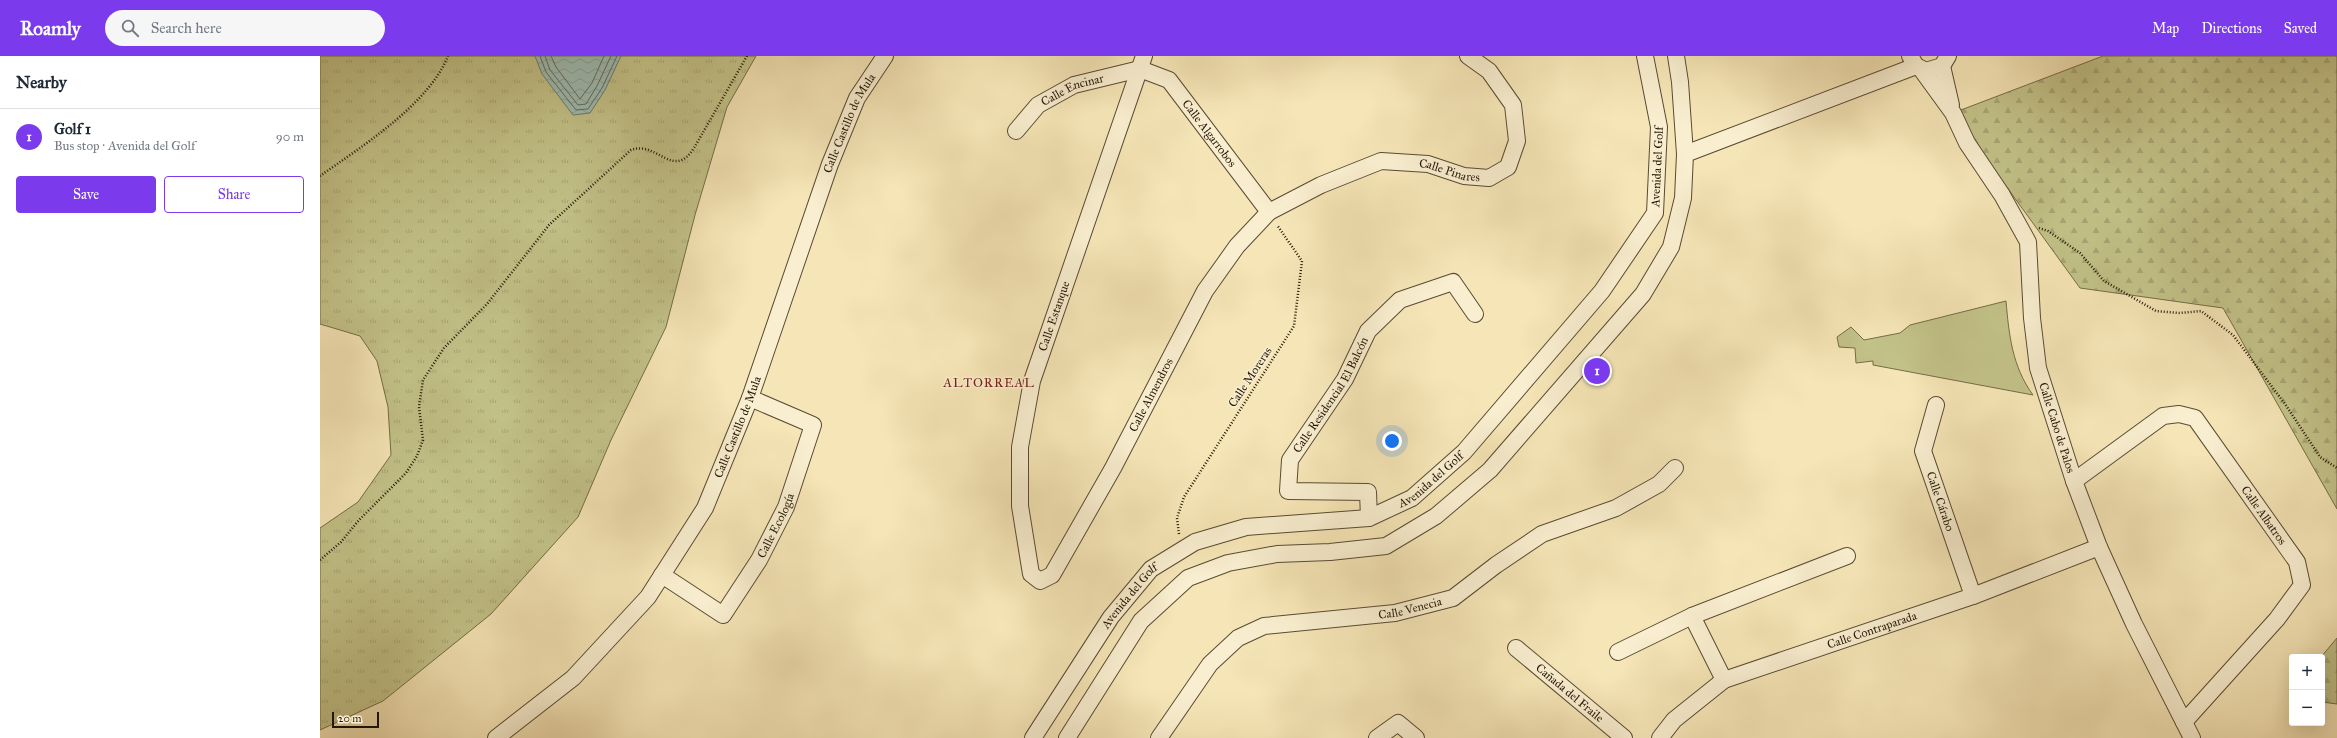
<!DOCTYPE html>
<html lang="en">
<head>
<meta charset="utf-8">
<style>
	body { margin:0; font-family:"IM FELL Great Primer",serif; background:#f6f6f7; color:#1f2937 }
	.controls { position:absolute; right:12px; bottom:12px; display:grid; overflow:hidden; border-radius:4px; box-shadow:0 4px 16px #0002 }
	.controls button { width:36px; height:36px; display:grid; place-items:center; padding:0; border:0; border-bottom:1px solid #e0e1e3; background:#fff; color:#1f2937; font:20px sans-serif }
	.scale { position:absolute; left:12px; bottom:10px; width:47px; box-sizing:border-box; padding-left:4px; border:2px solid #251705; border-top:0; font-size:11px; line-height:14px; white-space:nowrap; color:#251705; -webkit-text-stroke:3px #f9efd0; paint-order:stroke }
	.you { position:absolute; left:1072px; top:385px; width:14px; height:14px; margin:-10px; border:3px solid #fff; border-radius:50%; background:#1a73e8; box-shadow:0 0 0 6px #1a73e833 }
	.badge { display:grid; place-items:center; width:26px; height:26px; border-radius:50%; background:#7c3aed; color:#fff; font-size:13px; font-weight:700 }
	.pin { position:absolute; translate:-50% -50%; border:2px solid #fff; box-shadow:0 1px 4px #0006 }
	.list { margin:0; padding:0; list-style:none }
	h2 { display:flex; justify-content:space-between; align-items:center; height:52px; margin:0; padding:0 16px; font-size:17px }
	h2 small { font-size:13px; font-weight:400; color:#747a83 }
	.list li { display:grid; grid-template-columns:26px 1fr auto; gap:12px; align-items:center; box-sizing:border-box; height:56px; padding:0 16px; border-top:1px solid #e0e1e3 }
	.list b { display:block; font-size:15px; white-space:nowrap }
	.list p { margin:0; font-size:13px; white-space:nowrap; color:#747a83 }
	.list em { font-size:13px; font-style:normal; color:#747a83 }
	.actions { display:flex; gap:8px; padding:12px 16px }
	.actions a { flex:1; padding:9px 0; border:1px solid #7c3aed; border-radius:4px; text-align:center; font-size:14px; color:#7c3aed }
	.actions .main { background:#7c3aed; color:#fff }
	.icon { flex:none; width:22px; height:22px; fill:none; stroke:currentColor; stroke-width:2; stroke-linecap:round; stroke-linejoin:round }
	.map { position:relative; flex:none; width:2017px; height:682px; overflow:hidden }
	header { display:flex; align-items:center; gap:24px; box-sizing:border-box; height:56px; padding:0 20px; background:#7c3aed; color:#fff }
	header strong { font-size:19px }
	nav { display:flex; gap:22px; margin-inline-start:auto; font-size:14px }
	.search { width:280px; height:36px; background:#f6f6f7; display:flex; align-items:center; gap:10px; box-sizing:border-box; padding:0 14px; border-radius:22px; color:#747a83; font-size:15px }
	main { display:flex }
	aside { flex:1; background:#fff }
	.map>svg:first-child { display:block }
	.grass { fill:url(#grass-tufts); stroke:#746d47 }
	.forest { fill:url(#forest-firs); stroke:#746d47 }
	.park { fill:#c3c389; stroke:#746d47 }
	.water { fill:url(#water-waves); stroke:#6e7b6f }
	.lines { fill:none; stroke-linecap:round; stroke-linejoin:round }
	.shore { stroke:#626a5d; stroke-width:1 }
	.minor-casing { stroke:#594b32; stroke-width:18 }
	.path { stroke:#251705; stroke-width:2.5; stroke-dasharray:1 2; stroke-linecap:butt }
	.minor { stroke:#f9efd0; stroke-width:16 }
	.labels { text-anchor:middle; stroke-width:3; stroke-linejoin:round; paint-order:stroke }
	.street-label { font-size:12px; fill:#251705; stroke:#f9efd0 }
	.neighbourhood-label { font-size:13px; letter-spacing:1px; fill:#7a1f14; stroke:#f9efd0 }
</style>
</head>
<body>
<header>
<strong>Roamly</strong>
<div class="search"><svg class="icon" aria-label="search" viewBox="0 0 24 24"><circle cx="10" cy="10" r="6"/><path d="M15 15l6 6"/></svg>Search here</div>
<nav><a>Map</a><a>Directions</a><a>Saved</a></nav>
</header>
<main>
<aside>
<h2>Nearby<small></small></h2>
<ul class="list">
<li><span class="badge">1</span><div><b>Golf 1</b><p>Bus stop · Avenida del Golf</p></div><em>90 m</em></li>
</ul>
<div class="actions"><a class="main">Save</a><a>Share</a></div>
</aside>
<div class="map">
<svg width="2017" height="682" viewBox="0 0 2017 682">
	<defs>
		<pattern id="grass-tufts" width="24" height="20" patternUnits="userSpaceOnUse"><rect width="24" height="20" fill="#c3c389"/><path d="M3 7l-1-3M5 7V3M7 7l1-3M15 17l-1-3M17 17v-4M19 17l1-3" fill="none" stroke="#a7a775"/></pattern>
		<pattern id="forest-firs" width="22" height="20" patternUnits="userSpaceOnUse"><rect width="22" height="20" fill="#c3c389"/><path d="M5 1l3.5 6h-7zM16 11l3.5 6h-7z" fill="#a7a775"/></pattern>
		<pattern id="water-waves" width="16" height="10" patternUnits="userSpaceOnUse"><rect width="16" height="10" fill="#9ebeb5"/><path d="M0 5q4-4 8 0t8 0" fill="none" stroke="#88a39a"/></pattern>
	</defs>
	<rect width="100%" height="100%" fill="#f6e6b7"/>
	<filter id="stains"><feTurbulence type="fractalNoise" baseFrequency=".005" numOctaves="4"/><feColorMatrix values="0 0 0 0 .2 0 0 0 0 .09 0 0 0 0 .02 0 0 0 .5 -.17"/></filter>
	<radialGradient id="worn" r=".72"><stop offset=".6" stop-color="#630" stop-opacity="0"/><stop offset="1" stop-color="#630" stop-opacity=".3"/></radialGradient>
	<path class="grass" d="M0,0H436L407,51L375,159L346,271L291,384L258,461L171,558L63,645L0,674V472L38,446L71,399L68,351L57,305L40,280L0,268Z"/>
	<g class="forest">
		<path d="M1783,0H2017V453L1903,252L1760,232L1633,57Z"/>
		<path d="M2017,582V648L2002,646L2001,601Z"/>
	</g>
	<path class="park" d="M1686,245C1689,279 1692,310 1713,339L1553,309V305L1536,307L1535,292L1519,291L1517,281L1531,271L1544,284L1580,277L1590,269Z"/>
	<path class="water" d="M215,0H301L285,34L270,57L253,59L222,18Z"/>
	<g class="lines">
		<g class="shore">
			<path d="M220,0L226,16L256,54L268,53L282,32L297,0"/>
			<path d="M225,0L230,14L258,49L266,48L277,30L291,0"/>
			<path d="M231,0L236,11L260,43L272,27L284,0"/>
		</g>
		<defs>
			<g id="minor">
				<path id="s1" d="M824,0L712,325L700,391V450L711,518L720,525L732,519L793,412L885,235L917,190L949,156L1001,129L1061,105L1108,108L1144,120L1169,122L1188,111L1197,85L1193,49L1169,15L1148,0"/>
				<path d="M1590,0L1596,10L1606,15L1622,10L1628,0"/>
				<path d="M1622,10L1631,49"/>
				<path id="s2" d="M820,13L849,24L949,156"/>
				<path id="s3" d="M1601,13L1633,57L1647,87L1682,139L1708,186L1712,262L1718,312L1754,425L1779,491L1814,568L1872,682"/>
				<path id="s4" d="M696,75L718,49L754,29L820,13"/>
				<path d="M1365,98L1596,10"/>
				<path id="s5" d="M1616,349L1603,395L1653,540"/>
				<path id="s6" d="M1754,425L1843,360L1859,358L1875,362L1977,506L1982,529L1957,563L1864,666"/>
				<path id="s7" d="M1049,462L1048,436L968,435L970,404L1025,323L1048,275L1080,244L1133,226L1155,258"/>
				<path id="s8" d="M342,519L403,559L439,504L466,451L493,369L430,342"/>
				<path d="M1372,560L1404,624"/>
				<path id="s9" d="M1196,592L1304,682"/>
				<path d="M1298,596L1372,560L1527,500"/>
				<path id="s10" d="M176,682L253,622L328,541L385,452L430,342L510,108L537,42L565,0"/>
				<path id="s11" d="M713,682L791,561L831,513L875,486L926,471L1049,462L1092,442L1144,396L1282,235L1335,157L1339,71L1325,0"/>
				<path d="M747,682L821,565L868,522L908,507L957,498L1010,496L1066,490L1116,460L1170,414L1323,238L1351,191L1363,142L1365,98L1360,26L1356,0"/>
				<path id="s12" d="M839,682L890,608L918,582L944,570L1075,557L1133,542L1176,509L1222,478L1296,452L1339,428L1355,412"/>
				<path d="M1057,682L1078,667L1096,682"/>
				<path id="s13" d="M1340,682L1354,664L1404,624L1653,540L1779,491"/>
			</g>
		</defs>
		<use href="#minor" class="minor-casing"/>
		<g class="path">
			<path d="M0,120C41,91 109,48 128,0"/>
			<path d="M1719,172L1728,175L1760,197L1784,225L1836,255L1860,257L1881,255L1913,279L1965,348L2000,401L2017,412"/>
			<path d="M859,478L857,462L864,441L974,270L982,205L957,169"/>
			<path d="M0,504L21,486L39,464L86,417L97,400L103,384L99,351L103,324L124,292L167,248L229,169L311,94C337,84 353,125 374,92L427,0"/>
		</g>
		<use href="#minor" class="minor"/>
	</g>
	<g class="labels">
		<g class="street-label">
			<text dy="4" stroke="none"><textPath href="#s4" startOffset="72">Calle Encinar</textPath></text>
			<text dy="4" stroke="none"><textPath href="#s10" startOffset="725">Calle Castillo de Mula</textPath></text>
			<text dy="4" stroke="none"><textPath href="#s2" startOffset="98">Calle Algarrobos</textPath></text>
			<text dy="4" stroke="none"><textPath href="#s11" startOffset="904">Avenida del Golf</textPath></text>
			<text dy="4" stroke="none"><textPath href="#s1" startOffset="1181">Calle Pinares</textPath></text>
			<text transform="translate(734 260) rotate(-71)" y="4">Calle Estanque</text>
			<text transform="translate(930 321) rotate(-57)" y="4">Calle Moreras</text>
			<text dy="4" stroke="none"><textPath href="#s1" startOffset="769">Calle Almendros</textPath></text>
			<text dy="4" stroke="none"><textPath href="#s7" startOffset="214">Calle Residencial El Balcón</textPath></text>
			<text dy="4" stroke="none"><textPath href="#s10" startOffset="401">Calle Castillo de Mula</textPath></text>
			<text dy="4" stroke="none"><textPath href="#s3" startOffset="393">Calle Cabo de Palos</textPath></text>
			<text dy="4" stroke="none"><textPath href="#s11" startOffset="508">Avenida del Golf</textPath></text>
			<text dy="4" stroke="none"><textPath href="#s5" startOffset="101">Calle Cárabo</textPath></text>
			<text dy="4" stroke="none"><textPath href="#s6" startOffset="262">Calle Albatros</textPath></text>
			<text dy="4" stroke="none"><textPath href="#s8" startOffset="177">Calle Ecología</textPath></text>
			<text dy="4" stroke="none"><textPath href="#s11" startOffset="172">Avenida del Golf</textPath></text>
			<text dy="4" stroke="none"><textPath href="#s12" startOffset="304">Calle Venecia</textPath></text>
			<text dy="4" stroke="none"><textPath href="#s13" startOffset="243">Calle Contraparada</textPath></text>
			<text dy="4" stroke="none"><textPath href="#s9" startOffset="70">Cañada del Fraile</textPath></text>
		</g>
		<g class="neighbourhood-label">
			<text x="669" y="331">ALTORREAL</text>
		</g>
	</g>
	<rect width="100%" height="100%" filter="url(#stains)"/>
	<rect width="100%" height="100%" fill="url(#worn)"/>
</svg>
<div class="controls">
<button>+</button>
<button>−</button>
</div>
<div class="scale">20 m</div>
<div class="you"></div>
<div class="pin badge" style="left:1277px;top:315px">1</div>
</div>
</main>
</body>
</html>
